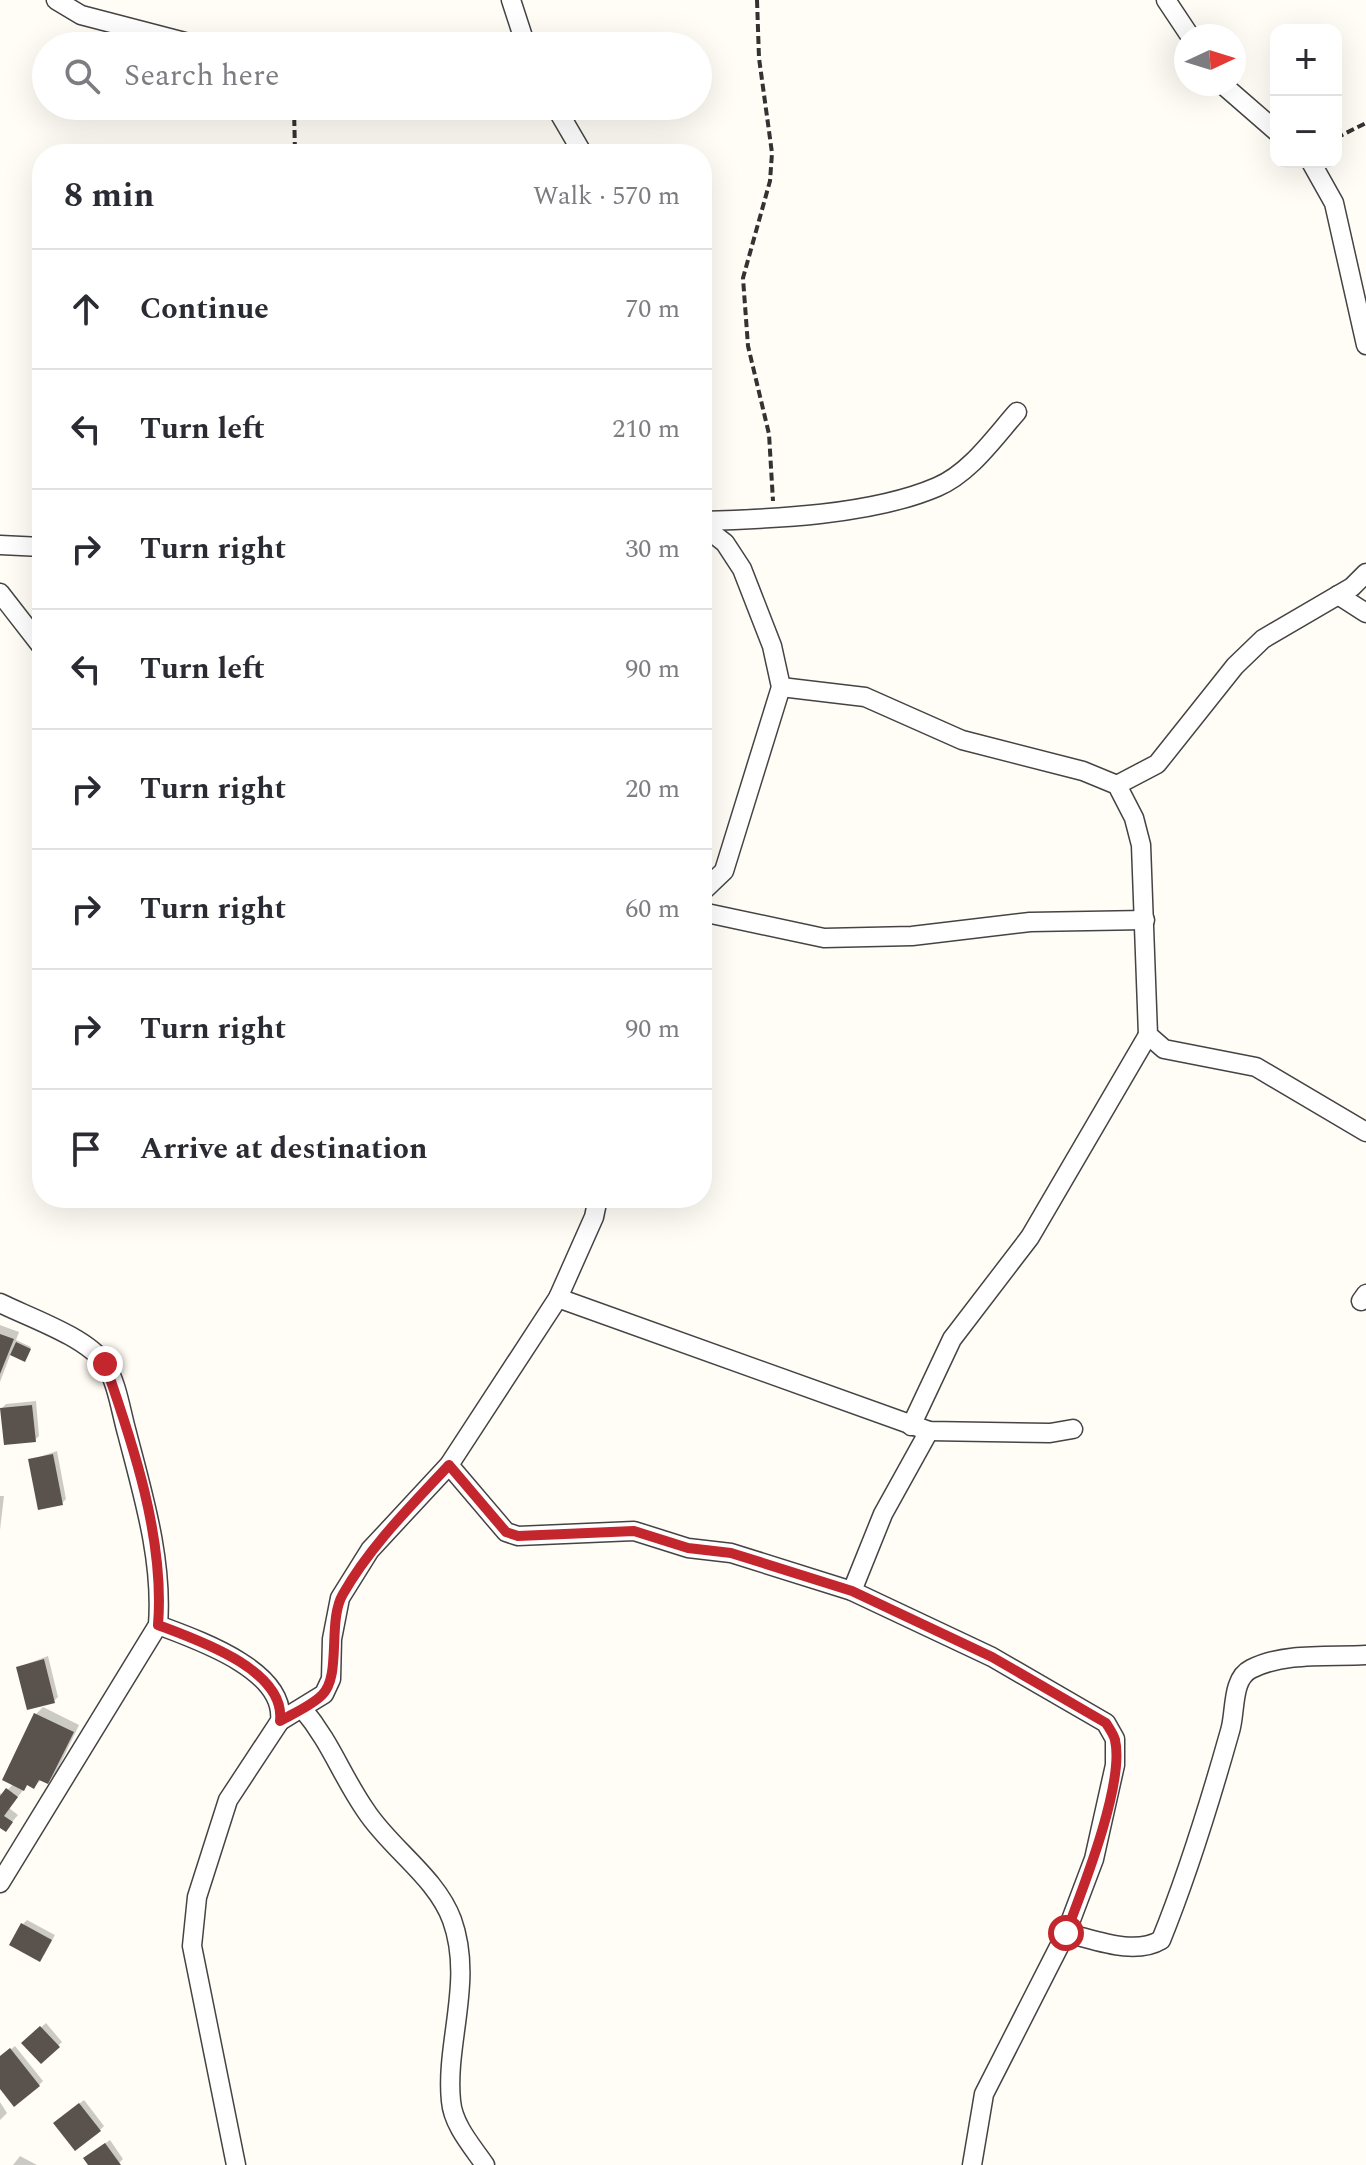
<!DOCTYPE html>
<html lang="en">
<head>
<meta charset="utf-8">
<style>
	body { margin:0; font-family:Spectral,serif; background:#f2f2f3; color:#2b2b33 }
	.controls { position:absolute; right:24px; top:24px; display:grid; overflow:hidden; border-radius:16px; box-shadow:0 8px 32px #0002 }
	.controls button { width:72px; height:72px; display:grid; place-items:center; padding:0; border:0; border-bottom:2px solid #e1e1e2; background:#fff; color:#2b2b33; font:40px sans-serif }
	.compass { position:absolute; left:1174px; top:24px; width:72px; height:72px; border-radius:50%; background:#fff; box-shadow:0 8px 32px #0002; rotate:86deg }
	.stop { position:absolute; width:24px; height:24px; margin:-18px; border:6px solid #c4262e; border-radius:50%; background:#fff }
	.stop.end { background:#c4262e; border-color:#fff; box-shadow:0 2px 8px #0008 }
	.list { margin:0; padding:0; list-style:none }
	h2 { display:flex; justify-content:space-between; align-items:center; height:104px; margin:0; padding:0 32px; font-size:34px }
	h2 small { font-size:26px; font-weight:400; color:#7c7c81 }
	.list li { display:grid; grid-template-columns:52px 1fr auto; gap:24px; align-items:center; box-sizing:border-box; height:120px; padding:0 32px; border-top:2px solid #e1e1e2 }
	.list b { display:block; font-size:30px; white-space:nowrap }
	.list em { font-size:26px; font-style:normal; color:#7c7c81 }
	.icon { flex:none; width:44px; height:44px; fill:none; stroke:currentColor; stroke-width:2; stroke-linecap:round; stroke-linejoin:round }
	.map { position:relative; flex:none; width:1366px; height:2165px; overflow:hidden }
	.search { position:absolute; background:#fff; box-shadow:0 8px 32px #0002; left:32px; top:32px; width:680px; height:88px; display:flex; align-items:center; gap:20px; box-sizing:border-box; padding:0 28px; border-radius:44px; color:#7c7c81; font-size:30px }
	.panel { position:absolute; background:#fff; box-shadow:0 8px 32px #0002; left:32px; top:144px; width:680px; height:1064px; border-radius:32px }
	.map>svg:first-child { display:block }
	.shadow { fill:#0003 }
	.building { fill:#5a524d }
	.lines { fill:none; stroke-linecap:round; stroke-linejoin:round }
	.street-casing { stroke:#444; stroke-width:21 }
	.path { stroke:#333; stroke-width:4; stroke-dasharray:8 4; stroke-linecap:butt }
	.street { stroke:#fff; stroke-width:18 }
	.route { stroke:#c4262e; stroke-width:10 }
</style>
</head>
<body>
<div class="map">
<svg width="1366" height="2165" viewBox="0 0 1366 2165">
	<rect width="100%" height="100%" fill="#fffdf5"/>
	<g class="shadow">
		<path d="M0,1325L19,1332L16,1340L31,1347L26,1358L11,1353L0,1382Z"/>
		<path d="M36,1401L39,1436L35,1440L2,1408L6,1404Z"/>
		<path d="M57,1451L66,1499L62,1503L30,1460Z"/>
		<path d="M0,1496H4L0,1530Z"/>
		<path d="M48,1656L58,1697L54,1701L19,1667Z"/>
		<path d="M43,1707L79,1725L55,1775L48,1782L42,1779L34,1787L28,1784L9,1808L18,1815L12,1822L0,1825V1793L3,1795L14,1783L36,1714Z"/>
		<path d="M27,1920L55,1935L44,1955L23,1924Z"/>
		<path d="M46,2023L62,2042L41,2062L24,2043Z"/>
		<path d="M15,2046L43,2081L39,2085L0,2086V2058Z"/>
		<path d="M84,2100L104,2126L100,2130L60,2119Z"/>
		<path d="M0,2102L7,2113L0,2120Z"/>
		<path d="M110,2140L123,2159L117,2165H90V2154Z"/>
		<path d="M20,2156L37,2165H13Z"/>
	</g>
	<g class="building">
		<path d="M0,1334L14,1339L0,1374Z"/>
		<path d="M16,1342L31,1349L25,1362L10,1355Z"/>
		<path d="M32,1405L36,1442L4,1445L0,1408Z"/>
		<path d="M53,1454L63,1505L38,1510L28,1459Z"/>
		<path d="M44,1659L55,1703L27,1710L16,1667Z"/>
		<path d="M34,1713L74,1732L48,1784L39,1780L34,1789L27,1785L24,1791L2,1780Z"/>
		<path d="M6,1788L18,1797L4,1816L13,1822L6,1832L0,1828V1796Z"/>
		<path d="M21,1923L52,1940L40,1962L9,1945Z"/>
		<path d="M40,2026L60,2047L41,2064L21,2043Z"/>
		<path d="M10,2048L40,2086L14,2107L0,2089V2056Z"/>
		<path d="M79,2103L101,2131L75,2151L53,2123Z"/>
		<path d="M105,2143L121,2165H88L83,2158Z"/>
	</g>
	<g class="lines">
		<defs>
			<g id="street">
				<path d="M56,0L81,15L200,46"/>
				<path d="M511,0L526,46"/>
				<path d="M1166,0L1190,36"/>
				<path d="M1222,84L1276,131"/>
				<path d="M555,106L583,154"/>
				<path d="M1311,162L1334,203L1366,345"/>
				<path d="M702,521C773,519 872,515 937,487C970,473 994,438 1017,412"/>
				<path d="M702,525L725,543L742,569L772,646L781,687L724,871L702,892"/>
				<path d="M0,545L42,547"/>
				<path d="M0,593L42,647"/>
				<path d="M1338,595L1366,613"/>
				<path d="M781,687L865,697L962,740L1083,771L1117,785L1134,818L1141,845L1148,1035L1164,1049L1256,1067L1366,1132"/>
				<path d="M1117,785L1157,764L1235,666L1263,639L1352,587L1366,573"/>
				<path d="M702,912L824,938L912,936L1030,922L1145,920"/>
				<path d="M558,1298L929,1431L1050,1433L1073,1429"/>
				<path d="M1361,1301L1366,1294"/>
				<path d="M0,1303C28,1317 87,1337 105,1364C117,1382 121,1412 127,1433C143,1495 163,1560 158,1625L0,1883"/>
				<path d="M911,1426L952,1339L1030,1237L1148,1035"/>
				<path d="M449,1465L506,1532L518,1536L634,1531L688,1548L731,1553L852,1591L992,1657L1106,1723L1115,1739V1765L1094,1859L1066,1933L984,2094L972,2165"/>
				<path d="M852,1591L883,1514L929,1431"/>
				<path d="M158,1625C198,1640 286,1670 280,1721L228,1800L197,1897L192,1946L236,2165"/>
				<path d="M302,1708C332,1744 341,1775 366,1811C391,1849 436,1877 452,1920C474,1981 445,2043 451,2101C453,2125 472,2146 485,2165"/>
				<path d="M280,1721L324,1694L331,1679L332,1639L340,1598L370,1550L449,1465L558,1298L594,1217L598,1198"/>
				<path d="M1066,1933C1096,1940 1134,1956 1161,1940C1189,1871 1210,1802 1230,1731C1236,1712 1231,1679 1251,1669C1284,1652 1330,1657 1366,1655"/>
			</g>
		</defs>
		<use href="#street" class="street-casing"/>
		<g class="path">
			<path d="M757,0L759,58L772,153L770,181L743,278L748,346L769,434L773,501"/>
			<path d="M294,106L295,154"/>
			<path d="M1336,138L1366,123"/>
		</g>
		<use href="#street" class="street"/>
	</g>
	<g class="lines">
		<path class="route" d="M105,1364C133,1444 165,1539 158,1625C198,1640 286,1670 280,1721C294,1713 311,1706 322,1695C342,1676 327,1621 343,1594C371,1545 411,1506 449,1465L506,1532L518,1536L634,1531L688,1548L731,1553L852,1591L992,1657L1106,1723C1109,1728 1114,1735 1115,1740C1125,1783 1082,1891 1066,1933"/>
	</g>
</svg>
<div class="controls">
<button>+</button>
<button>−</button>
</div>
<svg class="compass" viewBox="-18 -18 36 36"><path d="M0-13l5 13h-10z" fill="#e53935"/><path d="M0 13l5-13h-10z" fill="#7c7c81"/></svg>
<div class="stop" style="left:1066px;top:1933px"></div>
<div class="stop end" style="left:105px;top:1364px"></div>
<div class="search"><svg class="icon" aria-label="search" viewBox="0 0 24 24"><circle cx="10" cy="10" r="6"/><path d="M15 15l6 6"/></svg>Search here</div>
<section class="panel">
<h2>8 min<small>Walk · 570 m</small></h2>
<ul class="list">
<li><svg class="icon" aria-label="ahead" viewBox="0 0 24 24"><path d="M12 20V5M6 11l6-6 6 6"/></svg><div><b>Continue</b></div><em>70 m</em></li>
<li><svg class="icon" aria-label="left" viewBox="0 0 24 24"><path d="M17 20v-9H6M10 6l-5 5 5 5"/></svg><div><b>Turn left</b></div><em>210 m</em></li>
<li><svg class="icon" aria-label="right" viewBox="0 0 24 24"><path d="M7 20v-9h11M14 6l5 5-5 5"/></svg><div><b>Turn right</b></div><em>30 m</em></li>
<li><svg class="icon" aria-label="left" viewBox="0 0 24 24"><path d="M17 20v-9H6M10 6l-5 5 5 5"/></svg><div><b>Turn left</b></div><em>90 m</em></li>
<li><svg class="icon" aria-label="right" viewBox="0 0 24 24"><path d="M7 20v-9h11M14 6l5 5-5 5"/></svg><div><b>Turn right</b></div><em>20 m</em></li>
<li><svg class="icon" aria-label="right" viewBox="0 0 24 24"><path d="M7 20v-9h11M14 6l5 5-5 5"/></svg><div><b>Turn right</b></div><em>60 m</em></li>
<li><svg class="icon" aria-label="right" viewBox="0 0 24 24"><path d="M7 20v-9h11M14 6l5 5-5 5"/></svg><div><b>Turn right</b></div><em>90 m</em></li>
<li><svg class="icon" aria-label="arrive" viewBox="0 0 24 24"><path d="M6 21V4h12l-3 4 3 4H6"/></svg><div><b>Arrive at destination</b></div></li>
</ul>
</section>
</div>
</body>
</html>
